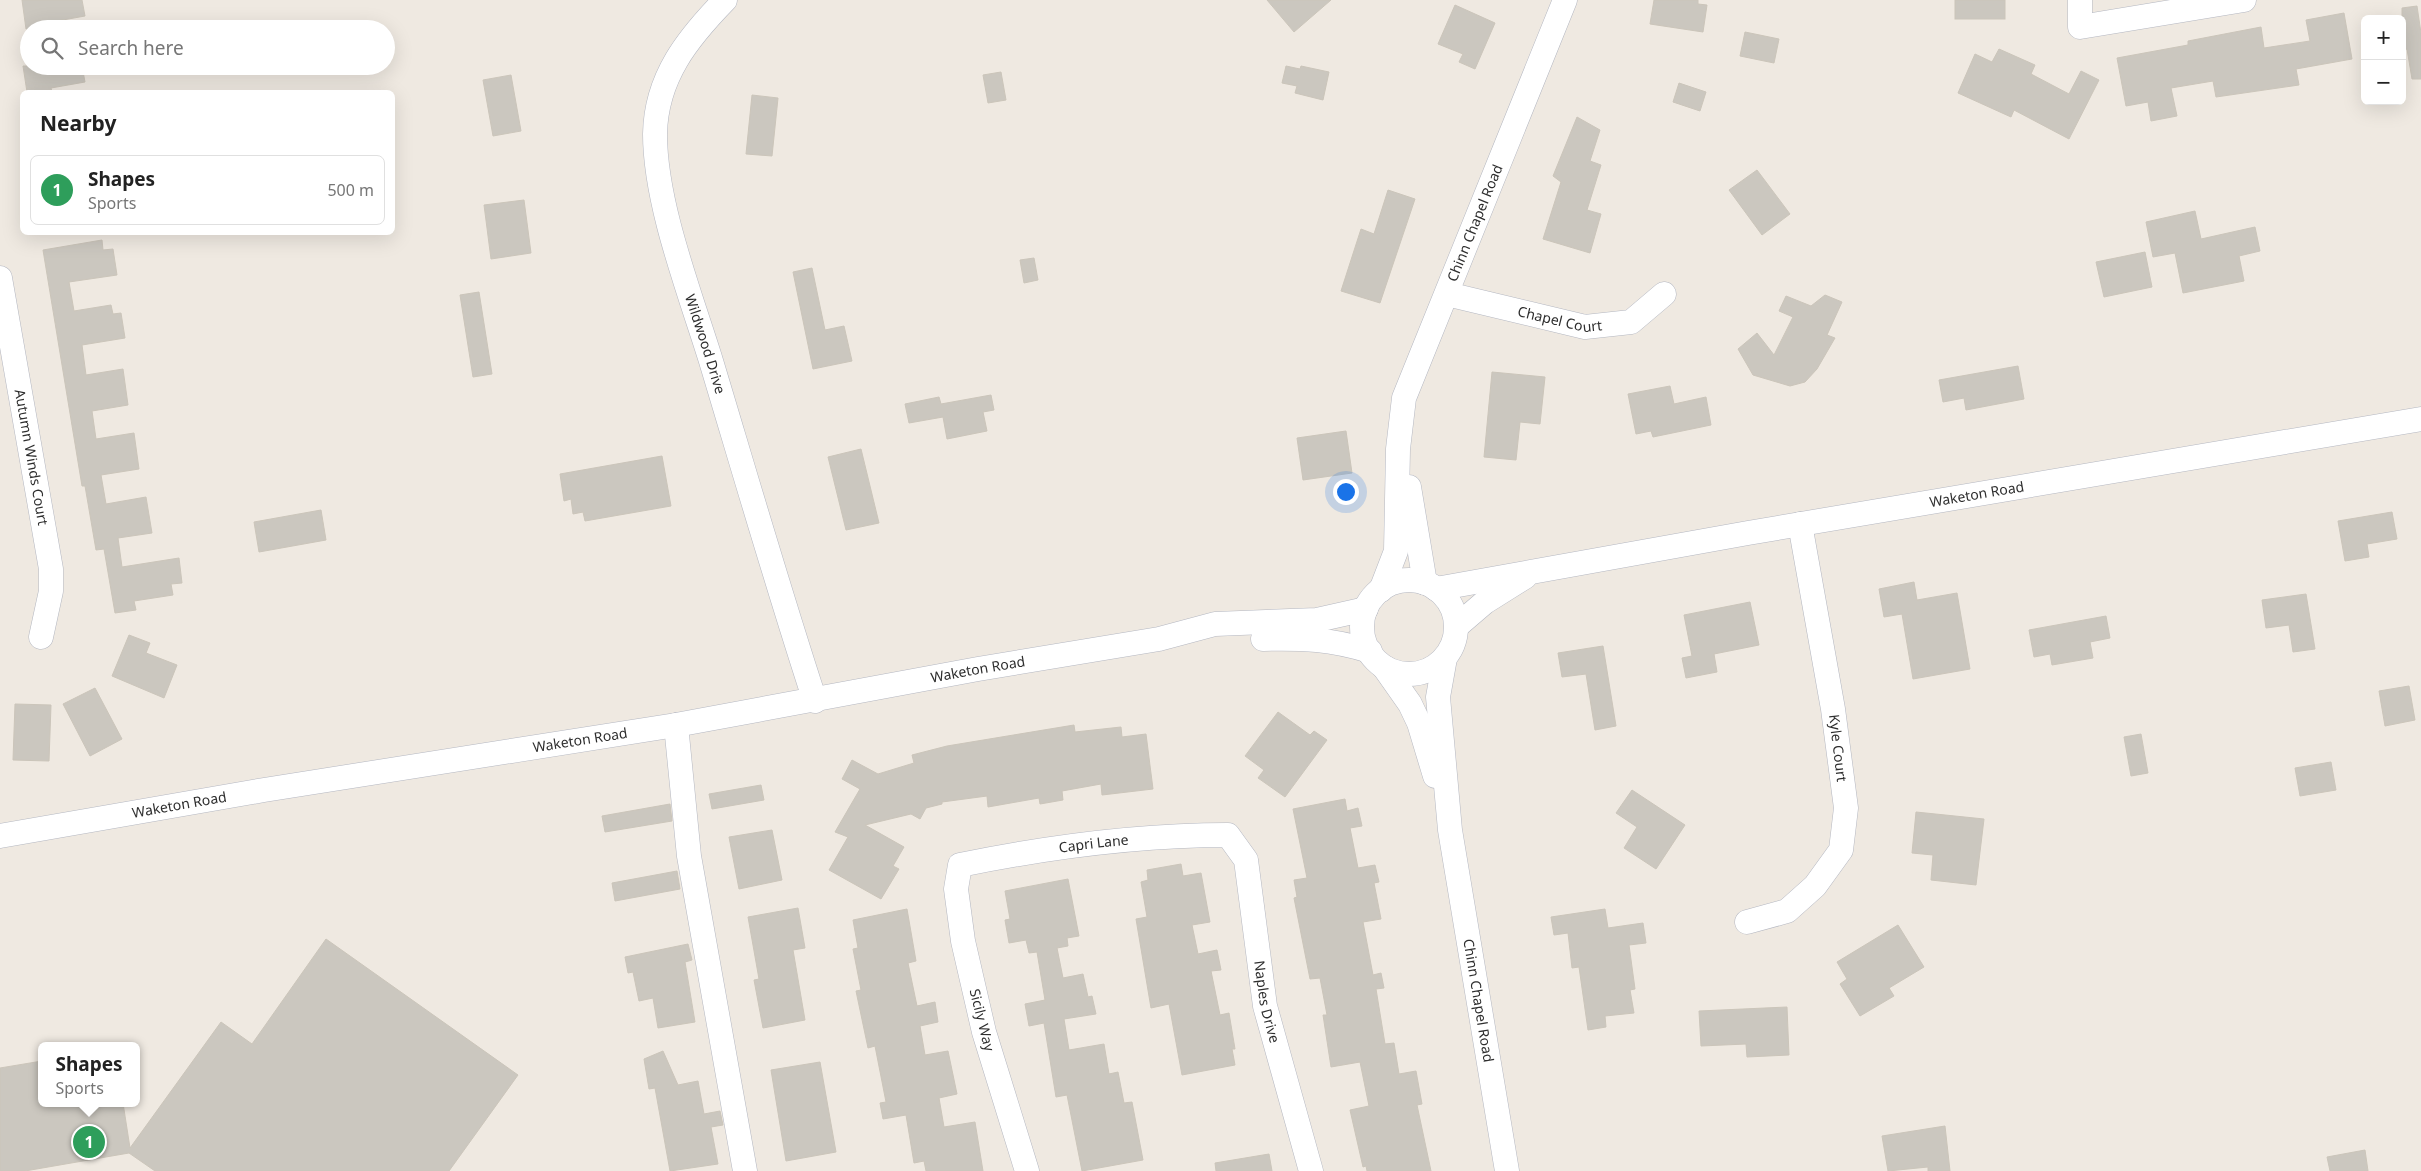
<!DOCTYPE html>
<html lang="en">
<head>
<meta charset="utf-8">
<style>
	body { margin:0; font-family:"Noto Sans",sans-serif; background:#f2f2f2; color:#222 }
	.controls { position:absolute; right:15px; top:15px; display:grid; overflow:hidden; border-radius:8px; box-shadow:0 5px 20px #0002 }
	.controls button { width:45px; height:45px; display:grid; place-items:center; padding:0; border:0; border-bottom:1px solid #e0e0e0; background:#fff; color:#222; font:25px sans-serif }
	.you { position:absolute; left:1345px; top:491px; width:18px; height:18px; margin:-12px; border:4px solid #fff; border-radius:50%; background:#1a73e8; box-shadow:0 0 0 8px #1a73e833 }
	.badge { display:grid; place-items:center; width:32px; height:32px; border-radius:50%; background:#4264fb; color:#fff; font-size:16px; font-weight:700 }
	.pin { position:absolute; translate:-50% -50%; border:2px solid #fff; box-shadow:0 1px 5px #0006 }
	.popup { position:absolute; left:38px; top:1042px; width:102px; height:65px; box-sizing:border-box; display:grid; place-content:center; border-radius:8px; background:#fff; filter:drop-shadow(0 1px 4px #0005); font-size:16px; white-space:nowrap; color:#767676 }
	.popup b { font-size:19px; color:#222 }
	.popup::after { content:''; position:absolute; left:50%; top:100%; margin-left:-10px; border:10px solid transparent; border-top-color:#fff }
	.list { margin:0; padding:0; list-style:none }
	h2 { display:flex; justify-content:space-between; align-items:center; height:65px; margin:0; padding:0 20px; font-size:21px }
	h2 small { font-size:16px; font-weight:400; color:#767676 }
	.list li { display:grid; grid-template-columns:32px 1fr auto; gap:15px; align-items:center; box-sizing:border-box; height:70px; margin:0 10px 10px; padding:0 10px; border:1px solid #e0e0e0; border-radius:8px }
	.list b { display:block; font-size:19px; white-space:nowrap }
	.list p { margin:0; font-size:16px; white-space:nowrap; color:#767676 }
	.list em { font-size:16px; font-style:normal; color:#767676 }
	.icon { flex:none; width:28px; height:28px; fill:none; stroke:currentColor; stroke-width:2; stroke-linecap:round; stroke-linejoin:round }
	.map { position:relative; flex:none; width:2421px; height:1171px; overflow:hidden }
	.search { position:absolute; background:#fff; box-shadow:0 5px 20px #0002; left:20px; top:20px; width:375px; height:55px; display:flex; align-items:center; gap:12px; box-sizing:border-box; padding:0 18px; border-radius:28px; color:#767676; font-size:19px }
	.panel { position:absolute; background:#fff; box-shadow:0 5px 20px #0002; left:20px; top:90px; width:375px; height:145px; border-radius:8px }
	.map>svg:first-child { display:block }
	.building { fill:#cbc7bf; stroke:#cbc5ba }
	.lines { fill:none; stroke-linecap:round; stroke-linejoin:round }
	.minor-casing { stroke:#b4b7c1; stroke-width:25 }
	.minor { stroke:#fff; stroke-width:24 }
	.labels { text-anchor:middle; stroke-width:4.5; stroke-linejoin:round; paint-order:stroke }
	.street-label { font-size:14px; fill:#2e2e2e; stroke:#fff }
</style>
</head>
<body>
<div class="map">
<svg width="2421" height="1171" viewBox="0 0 2421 1171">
	<rect width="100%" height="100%" fill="#efe9e1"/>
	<g class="building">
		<path d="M22,0H82L85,16L46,23L47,29H26Z"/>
		<path d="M1267,0H1331L1294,32Z"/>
		<path d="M1654,0H1698V4L1707,5L1703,32L1650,24Z"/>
		<rect x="1955" y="0" width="50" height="19"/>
		<path d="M1455,5L1495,23L1475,69L1459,62L1463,54L1438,44Z"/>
		<path d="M2417,6L2421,33V79H2412L2407,49L2402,50V8Z"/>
		<path d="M2344,13L2352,59L2296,69L2299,85L2216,97L2213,81L2171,88L2177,116L2151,121L2148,102L2126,106L2117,58L2188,45V41L2261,27L2264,48L2310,41L2306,20Z"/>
		<path d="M1745,32L1779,39L1774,63L1740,56Z"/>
		<path d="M1999,49L2035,65L2031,74L2069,94L2081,71L2099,80L2069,139L2014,110L2011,117L1958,93L1975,54L1992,62Z"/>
		<path d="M23,66H82L85,82L51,88L52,92H27Z"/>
		<path d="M1286,66L1300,69L1301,66L1329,72L1323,100L1295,93L1297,86L1282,83Z"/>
		<path d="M1001,72L1006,100L988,103L983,75Z"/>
		<path d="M511,75L521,131L493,136L483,80Z"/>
		<path d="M1679,83L1706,92L1700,111L1673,102Z"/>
		<path d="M752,95L778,98L772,156L746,154Z"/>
		<path d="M1577,117L1600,130L1590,161L1601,165L1587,210L1601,214L1590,253L1543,239L1561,182L1553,176Z"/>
		<path d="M1757,170L1790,214L1762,235L1729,190Z"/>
		<path d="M1388,190L1415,199L1380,303L1341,291L1361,229L1374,234Z"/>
		<path d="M524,200L531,253L491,259L484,205Z"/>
		<path d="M2195,211L2201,239L2255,227L2260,251L2239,256L2244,281L2183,293L2175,253L2153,257L2146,222Z"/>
		<path d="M102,240L103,250L113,249L117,275L69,282L74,311L111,305L113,314L121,313L125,338L82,345L86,375L123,369L128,405L92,411L96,439L134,433L139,469L101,475L106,504L146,497L152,533L118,538L122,567L179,558L182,583L171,584L173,595L134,601L136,610L115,613L104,549L96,550L85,486H82L43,250Z"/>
		<path d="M2145,252L2152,287L2104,297L2096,262Z"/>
		<path d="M1034,258L1038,280L1024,283L1020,260Z"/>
		<path d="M812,268L825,330L844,326L852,361L813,369L793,272Z"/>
		<path d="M479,292L492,374L473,377L460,295Z"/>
		<path d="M1825,295L1842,302L1827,335L1835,338L1817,369L1805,382L1790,386L1753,375L1738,349L1757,333L1774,355L1793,317L1779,311L1786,296L1811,306Z"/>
		<path d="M2018,366L2024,399L1966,410L1964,398L1943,402L1939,380Z"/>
		<path d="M1492,372L1545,377L1540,424L1520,422L1516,460L1484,457Z"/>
		<path d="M1670,386L1674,404L1706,397L1711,425L1653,437L1651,431L1636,434L1628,394Z"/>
		<path d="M991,395L994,410L983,412L987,431L947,439L943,417L909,423L905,404L939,397L941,404Z"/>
		<path d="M1346,431L1352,473L1303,480L1297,438Z"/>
		<path d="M861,449L879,523L846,530L828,457Z"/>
		<path d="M662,456L671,506L585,521L583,512L573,514L571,499L564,501L560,474Z"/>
		<path d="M321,510L326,540L259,552L254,522Z"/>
		<path d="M2392,512L2397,539L2367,544L2369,557L2345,561L2338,521Z"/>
		<path d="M1914,582L1917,600L1957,593L1970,669L1913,679L1902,614L1884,617L1879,589Z"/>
		<path d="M2306,594L2315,649L2293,652L2289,625L2266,628L2262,600Z"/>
		<path d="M1750,602L1759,645L1714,654L1717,672L1686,678L1682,658L1692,656L1684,615Z"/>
		<path d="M2106,616L2110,638L2090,642L2093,658L2052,665L2050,654L2034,657L2029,630Z"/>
		<path d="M129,635L150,643L146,653L177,665L164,698L112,676Z"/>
		<path d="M1603,646L1616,726L1595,730L1586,674L1562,677L1558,653Z"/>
		<path d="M2409,686L2415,720L2385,726L2379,691Z"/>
		<path d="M95,688L122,739L90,756L63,704Z"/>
		<path d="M15,704L51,705L49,761L13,760Z"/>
		<path d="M1278,712L1310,735L1314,731L1327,740L1285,797L1258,778L1264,770L1245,756Z"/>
		<path d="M1074,725L1075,732L1121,727L1122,737L1146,734L1153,789L1102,795L1101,784L1062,791L1063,800L1040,804L1039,798L988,807L987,796L942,802V804L926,808L920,819L911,814L865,825L904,847L893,866L899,869L881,899L829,870L848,837L835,832L860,789L842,779L852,760L878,774L914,763L912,755L947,746Z"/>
		<path d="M2141,734L2148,773L2131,776L2124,737Z"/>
		<path d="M2331,762L2336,790L2300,796L2295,768Z"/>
		<path d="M761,785L764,800L712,809L709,794Z"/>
		<path d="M1632,790L1685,825L1656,869L1624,848L1637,827L1616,813Z"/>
		<path d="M1345,799L1347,811L1358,808L1362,826L1350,828L1358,868L1375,865L1379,882L1374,883L1381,919L1363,922L1373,975L1381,973L1384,988L1376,989L1385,1044L1394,1043L1399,1074L1416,1071L1422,1104L1417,1105L1431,1171H1367L1366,1166L1363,1167L1350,1110L1369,1106L1360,1062L1331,1067L1323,1015H1327L1320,978L1310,979L1294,898L1297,897L1294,880L1307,878L1293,809Z"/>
		<path d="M670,804L672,821L605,832L602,816Z"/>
		<path d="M1916,812L1984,819L1976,885L1931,880L1933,855L1912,853Z"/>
		<path d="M772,830L782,880L739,889L729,837Z"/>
		<path d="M1181,864L1183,876L1201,873L1210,922L1192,925L1198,954L1217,950L1221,970L1211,971L1220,1015L1229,1013L1235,1049H1232L1235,1065L1182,1075L1169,1004L1151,1008L1136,919L1147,917L1141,882L1148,880L1147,870Z"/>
		<path d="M677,871L680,889L615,901L612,883Z"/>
		<path d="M1068,879L1079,936L1067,938L1068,946L1057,948L1063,978L1083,974L1088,997L1092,996L1096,1014L1064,1019L1069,1050L1104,1044L1109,1074L1118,1072L1124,1103L1132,1102L1143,1160L1082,1171L1067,1095L1056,1097L1044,1023L1029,1026L1025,1004L1045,1000L1037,952L1029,953L1026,940L1009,943L1005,920L1010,919L1005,891Z"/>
		<path d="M798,908L805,948L793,950L805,1020L763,1028L754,980L759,979L748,917Z"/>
		<path d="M907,909L916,961L908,963L917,1006L935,1002L938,1022L920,1026L925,1055L948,1051L957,1094L939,1098L944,1127L975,1122L983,1171H926L924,1161L914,1163L906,1115L883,1119L880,1103L886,1102L875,1046L868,1048L856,991L861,990L853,949L858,948L853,920Z"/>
		<path d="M1605,909L1608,928L1643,923L1646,943L1629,945L1635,989L1630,990L1634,1013L1605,1016L1606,1027L1588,1030L1579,967L1572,968L1568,933L1554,935L1551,917Z"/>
		<path d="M1898,925L1924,967L1889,988L1894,996L1860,1016L1840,984L1847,979L1837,962Z"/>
		<path d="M326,939L518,1075L449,1171H155L129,1153L25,1171H0V1068L42,1061V1103H123L130,1148L221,1022L252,1044Z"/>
		<path d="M688,944L692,960L685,962L695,1022L658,1028L653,998L639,1001L633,972L628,973L625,957Z"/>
		<path d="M1787,1007L1789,1055L1747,1057L1746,1044L1701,1046L1699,1011Z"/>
		<path d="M663,1051L678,1085L698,1081L704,1114L720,1111L723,1125L711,1127L718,1164L670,1171L655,1088L649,1089L644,1059Z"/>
		<path d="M820,1062L836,1152L786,1161L771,1070Z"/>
		<path d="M1945,1126L1950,1171H1928V1167L1888,1171L1882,1136Z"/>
		<path d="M2365,1150L2368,1171H2330L2327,1157Z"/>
		<path d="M1269,1154L1272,1171H1216L1215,1163Z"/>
	</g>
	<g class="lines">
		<defs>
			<g id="minor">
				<path id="s1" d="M725,0C688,38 656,77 655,134C655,204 690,293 711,361C745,474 778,588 815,701"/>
				<path d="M2080,0V27L2244,0"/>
				<path id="s2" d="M0,278L51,569V591L41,637"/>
				<path id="s3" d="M1447,294L1585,327L1631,322L1664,294"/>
				<path d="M1409,487L1425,583"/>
				<circle cx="1409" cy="627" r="47"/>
				<path id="s4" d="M1436,589L1748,533L2421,419"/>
				<path id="s5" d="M1381,590L1396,551L1398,449L1404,398L1565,0"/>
				<path d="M1457,626L1485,602L1525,577"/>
				<path d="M1263,639C1304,638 1330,639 1370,651"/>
				<path id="s6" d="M1445,658L1438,697L1450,830L1507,1171"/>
				<path d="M1384,667L1410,704L1419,723L1435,776"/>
				<path d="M676,725L689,856L745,1171"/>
				<path id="s7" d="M0,836L264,790L676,725L978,669L1159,639L1215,624L1317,620L1366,609"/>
				<path d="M1747,922L1787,911L1815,886L1841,850L1846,808L1833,709L1800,524"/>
				<path id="s8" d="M1027,1171L984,1032L963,941L956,889L960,865C1048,847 1138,835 1228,835L1246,860L1265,1006L1311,1171"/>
			</g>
		</defs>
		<use href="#minor" class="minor-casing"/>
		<use href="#minor" class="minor"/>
	</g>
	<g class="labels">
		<g class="street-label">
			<text dy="5" stroke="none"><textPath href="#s5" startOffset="384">Chinn Chapel Road</textPath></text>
			<text dy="5" stroke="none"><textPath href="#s3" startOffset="116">Chapel Court</textPath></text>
			<text dy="5" stroke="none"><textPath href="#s1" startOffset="372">Wildwood Drive</textPath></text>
			<text dy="5" stroke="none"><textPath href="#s2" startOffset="182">Autumn Winds Court</textPath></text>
			<text dy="5" stroke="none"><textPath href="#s4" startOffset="549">Waketon Road</textPath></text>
			<text dy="5" stroke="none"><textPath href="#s7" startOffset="992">Waketon Road</textPath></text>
			<text dy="5" stroke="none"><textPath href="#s7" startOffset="588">Waketon Road</textPath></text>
			<text transform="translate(1838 748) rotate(83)" y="5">Kyle Court</text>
			<text dy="5" stroke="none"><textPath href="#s7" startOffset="182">Waketon Road</textPath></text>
			<text dy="5" stroke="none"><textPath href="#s8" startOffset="451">Capri Lane</textPath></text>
			<text dy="5" stroke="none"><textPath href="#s6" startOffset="346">Chinn Chapel Road</textPath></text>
			<text dy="5" stroke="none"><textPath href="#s8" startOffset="760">Naples Drive</textPath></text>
			<text transform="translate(982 1020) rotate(76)" y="5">Sicily Way</text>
		</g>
	</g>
</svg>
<div class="controls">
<button>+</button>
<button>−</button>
</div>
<div class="you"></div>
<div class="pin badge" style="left:89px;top:1142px;background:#2e9e5b">1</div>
<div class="popup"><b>Shapes</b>Sports</div>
<div class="search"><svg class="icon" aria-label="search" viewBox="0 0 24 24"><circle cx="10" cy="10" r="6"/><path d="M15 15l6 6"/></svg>Search here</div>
<section class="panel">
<h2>Nearby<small></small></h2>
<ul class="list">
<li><span class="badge" style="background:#2e9e5b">1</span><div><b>Shapes</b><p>Sports</p></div><em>500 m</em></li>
</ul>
</section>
</div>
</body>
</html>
